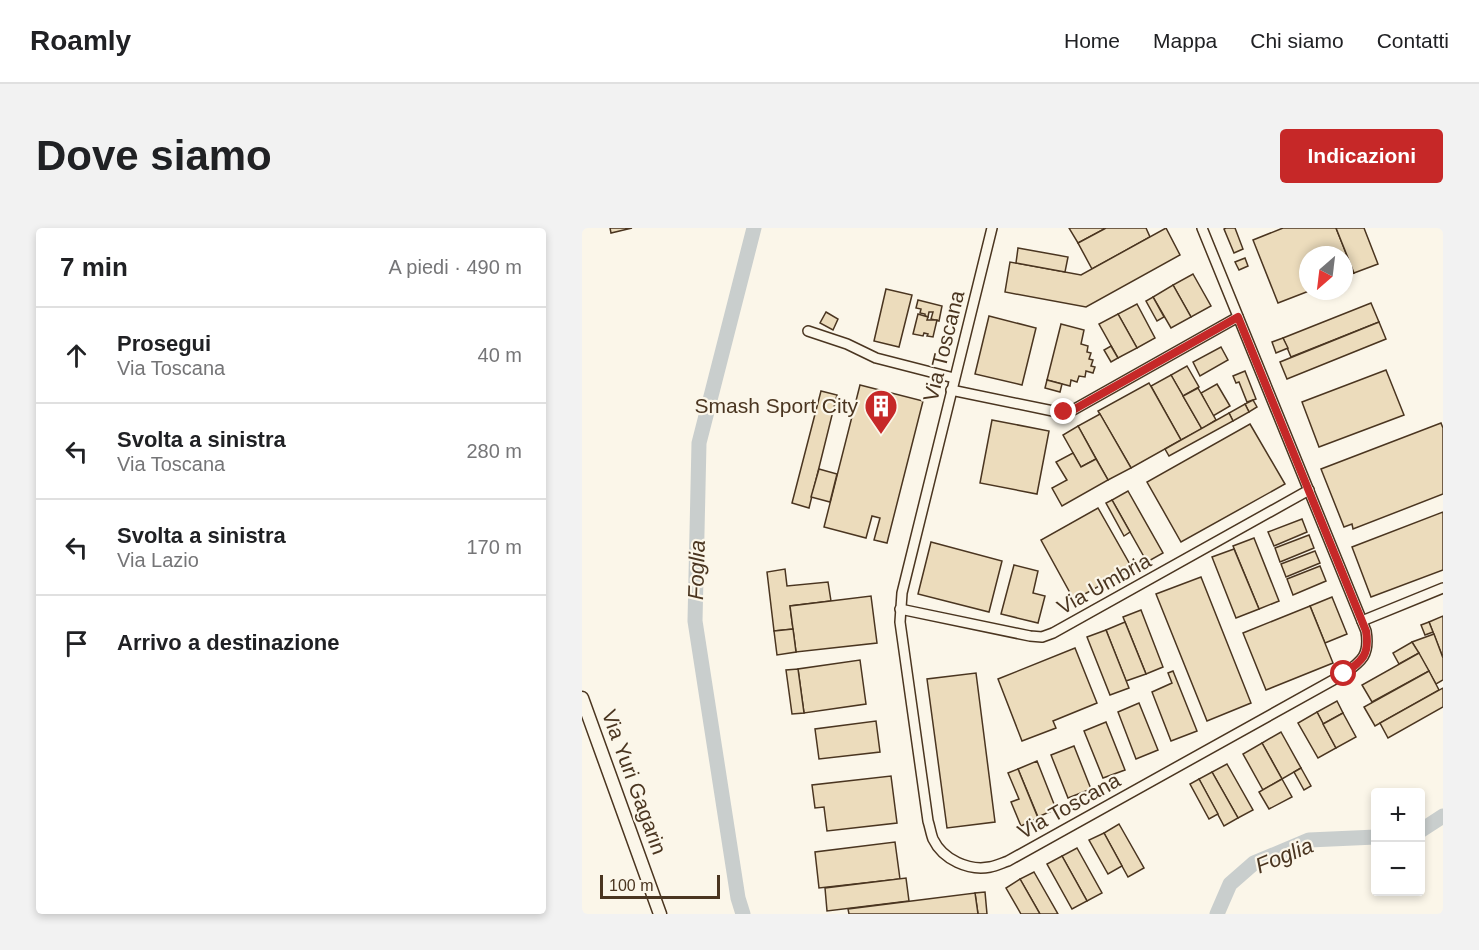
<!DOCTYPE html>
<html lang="it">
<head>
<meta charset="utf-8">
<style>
	body { margin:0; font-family:Helvetica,sans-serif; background:#f2f2f2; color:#202124 }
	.controls { position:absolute; right:18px; bottom:18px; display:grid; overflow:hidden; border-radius:6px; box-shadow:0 3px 9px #0003 }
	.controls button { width:54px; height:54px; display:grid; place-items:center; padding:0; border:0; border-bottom:2px solid #e0e0e0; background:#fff; color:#202124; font:30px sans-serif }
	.compass { position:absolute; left:717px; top:18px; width:54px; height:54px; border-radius:50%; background:#fff; box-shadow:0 3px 9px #0003; rotate:208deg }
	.scale { position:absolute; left:18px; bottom:15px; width:120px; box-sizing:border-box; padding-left:6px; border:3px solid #4a3520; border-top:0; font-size:16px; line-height:21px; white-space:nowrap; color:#4a3520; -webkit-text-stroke:4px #fbf6e9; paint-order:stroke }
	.stop { position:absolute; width:18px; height:18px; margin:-14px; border:4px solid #c62828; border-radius:50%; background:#fff }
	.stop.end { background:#c62828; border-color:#fff; box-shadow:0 2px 6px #0008 }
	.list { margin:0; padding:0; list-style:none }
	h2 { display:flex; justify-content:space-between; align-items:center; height:78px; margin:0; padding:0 24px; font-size:26px }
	h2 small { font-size:20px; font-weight:400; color:#757577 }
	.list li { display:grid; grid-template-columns:39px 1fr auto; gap:18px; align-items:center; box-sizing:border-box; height:96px; padding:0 24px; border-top:2px solid #e0e0e0 }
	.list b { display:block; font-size:22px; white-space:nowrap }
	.list p { margin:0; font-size:20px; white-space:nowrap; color:#757577 }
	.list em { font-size:20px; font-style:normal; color:#757577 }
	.icon { flex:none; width:33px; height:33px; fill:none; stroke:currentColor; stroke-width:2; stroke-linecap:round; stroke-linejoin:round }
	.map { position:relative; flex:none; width:861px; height:686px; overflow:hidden; border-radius:6px }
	header { display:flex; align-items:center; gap:36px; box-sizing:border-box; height:84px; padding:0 30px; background:#fff; border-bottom:2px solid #e0e0e0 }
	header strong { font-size:28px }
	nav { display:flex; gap:33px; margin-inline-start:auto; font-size:21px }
	.intro { display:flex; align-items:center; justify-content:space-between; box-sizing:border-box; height:144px; padding:0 36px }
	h1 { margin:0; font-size:42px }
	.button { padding:15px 27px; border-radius:6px; background:#c62828; color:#fff; font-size:21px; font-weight:700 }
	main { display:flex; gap:36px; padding:0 36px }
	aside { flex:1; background:#fff; border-radius:6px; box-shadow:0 3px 9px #0003 }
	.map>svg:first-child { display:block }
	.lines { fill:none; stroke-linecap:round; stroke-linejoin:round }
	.river { stroke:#c9cecd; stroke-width:15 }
	.building { fill:#ecdcbc; stroke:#4a3520; stroke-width:1.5 }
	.minor-casing { stroke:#4a3520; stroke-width:12 }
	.major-casing { stroke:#4a3520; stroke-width:15 }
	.minor { stroke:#fbf6e9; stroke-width:9 }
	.major { stroke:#fbf6e9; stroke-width:12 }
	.route { stroke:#c62828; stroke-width:8 }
	.labels { text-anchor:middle; stroke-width:4.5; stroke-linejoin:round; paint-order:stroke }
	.street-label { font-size:21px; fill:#4a3520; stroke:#fbf6e9 }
	.poi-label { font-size:21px; fill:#4a3520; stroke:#fbf6e9; text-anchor:end }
	.water-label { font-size:22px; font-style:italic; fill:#4a3520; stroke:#fbf6e9 }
</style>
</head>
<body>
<header>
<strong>Roamly</strong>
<nav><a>Home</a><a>Mappa</a><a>Chi siamo</a><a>Contatti</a></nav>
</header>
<div class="intro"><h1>Dove siamo</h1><a class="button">Indicazioni</a></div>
<main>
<aside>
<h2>7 min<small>A piedi · 490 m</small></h2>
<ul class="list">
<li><svg class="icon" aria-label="ahead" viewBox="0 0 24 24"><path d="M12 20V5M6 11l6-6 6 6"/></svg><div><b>Prosegui</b><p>Via Toscana</p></div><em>40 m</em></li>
<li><svg class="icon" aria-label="left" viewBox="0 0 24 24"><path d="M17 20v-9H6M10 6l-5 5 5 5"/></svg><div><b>Svolta a sinistra</b><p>Via Toscana</p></div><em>280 m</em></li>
<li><svg class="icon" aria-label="left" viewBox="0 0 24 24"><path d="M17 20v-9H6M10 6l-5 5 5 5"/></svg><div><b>Svolta a sinistra</b><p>Via Lazio</p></div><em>170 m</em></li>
<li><svg class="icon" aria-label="arrive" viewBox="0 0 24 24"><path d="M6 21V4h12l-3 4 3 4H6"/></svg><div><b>Arrivo a destinazione</b></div></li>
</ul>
</aside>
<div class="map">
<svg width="861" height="686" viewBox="0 0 861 686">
	<rect width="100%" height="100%" fill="#fbf6e9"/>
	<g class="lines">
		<g class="river">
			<path d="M838,603L861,588"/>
			<path d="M161,686L156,670L113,393L117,215L172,0"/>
			<path d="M635,686L648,656L672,635L727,612L794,609"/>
		</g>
	</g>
	<g class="building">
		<path d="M28,0H50L29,5Z"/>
		<path d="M487,0H524L496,15Z"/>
		<path d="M524,0H564L568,9L510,41L496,15Z"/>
		<path d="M584,0L598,27L504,79L423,64L428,34L499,47Z"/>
		<path d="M644,0H653L661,21L652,25L642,1Z"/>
		<path d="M701,0H754L772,45L762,49V27H726V63H727L696,75L671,12Z"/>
		<path d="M754,0H782L796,36L772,45Z"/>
		<path d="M436,20L486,29L483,44L434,35Z"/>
		<path d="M663,30L666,38L657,42L653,34Z"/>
		<path d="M611,46L629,78L609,89L591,57Z"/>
		<path d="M591,57L609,89L589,100L571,69Z"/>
		<path d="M304,61L330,67L317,119L292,113Z"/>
		<path d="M571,69L582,89L575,93L564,73Z"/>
		<path d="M336,72L360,78L357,93L349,91L351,84H347L346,89L343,88V86L338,85L339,81L334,80Z"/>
		<path d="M789,75L797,94L709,129L701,110Z"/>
		<path d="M555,76L573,110L555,120L536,86Z"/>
		<path d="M244,84L256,91L251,102L238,95Z"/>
		<path d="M336,86L346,89L345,92H355L351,109L345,108L346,106L342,105L341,108L331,106Z"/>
		<path d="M536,86L555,120L536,130L517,96Z"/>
		<path d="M407,88L454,100L440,157L393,146Z"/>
		<path d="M797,94L804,111L705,151L698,134Z"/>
		<path d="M479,96L502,102L499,116L506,118L505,124L509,125L507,131L511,132L509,138L513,139L511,145L504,143L503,149L497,148L495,154L489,152L488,158L465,152Z"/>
		<path d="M701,110L706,120L694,125L690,114Z"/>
		<path d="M529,118L536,130L529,134L522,122Z"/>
		<path d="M639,119L646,132L618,148L611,134Z"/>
		<path d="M605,138L617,159L601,168L589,147Z"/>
		<path d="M804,142L822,187L737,219L720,174Z"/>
		<path d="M663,143L674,171L665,174L657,154L654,155L651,148Z"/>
		<path d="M589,147L620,201L599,212L569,158Z"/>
		<path d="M465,152L480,156L478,164L463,160Z"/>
		<path d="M567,155L599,212L549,240L516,183Z"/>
		<path d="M635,156L648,178L631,188L619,165Z"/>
		<path d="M278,157L341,173L305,315L292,312L298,290L290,288L284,310L242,299Z"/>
		<path d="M616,160L634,192L620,201L601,168Z"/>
		<path d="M239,163L255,167L227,280L210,275Z"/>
		<path d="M671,172L675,179L667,184L663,176Z"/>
		<path d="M663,176L667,184L651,193L647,185Z"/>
		<path d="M647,185L651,193L587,228L583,221Z"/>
		<path d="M518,186L549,240L526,252L496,198Z"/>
		<path d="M410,192L467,203L455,266L398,255Z"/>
		<path d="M859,195L861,200V266L771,301L770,296L762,299L739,241Z"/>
		<path d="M668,196L703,256L599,314L565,254Z"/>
		<path d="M496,198L514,231L499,239L481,207Z"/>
		<path d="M491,225L499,239L514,231L526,252L480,278L470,260L485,252L474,234Z"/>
		<path d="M237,241L255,246L248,274L229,269Z"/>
		<path d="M546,263L581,325L565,334L530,272Z"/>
		<path d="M530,272L548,304L542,308L524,275Z"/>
		<path d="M516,280L550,340L492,372L459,312Z"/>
		<path d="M861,284V342L789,369L770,319Z"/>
		<path d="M720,291L725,304L692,318L686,304Z"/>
		<path d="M727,307L732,320L698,334L693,320Z"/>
		<path d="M672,310L697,373L677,381L651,318Z"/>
		<path d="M349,314L420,333L407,384L336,366Z"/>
		<path d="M652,321L677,381L654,390L630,329Z"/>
		<path d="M733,323L738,335L704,349L699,336Z"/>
		<path d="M432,337L456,343L451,365L463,368L456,395L419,386Z"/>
		<path d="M738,338L744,353L711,367L705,351Z"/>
		<path d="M203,341L205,358L246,354L249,373L208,378L211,401L192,403L185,344Z"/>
		<path d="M619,349L669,475L625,493L574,366Z"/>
		<path d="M289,368L295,415L214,424L208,378Z"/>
		<path d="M750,369L765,406L743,415L728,378Z"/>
		<path d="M728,378L751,435L684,462L661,405Z"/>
		<path d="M559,382L581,439L564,446L541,389Z"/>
		<path d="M861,388V430L847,394Z"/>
		<path d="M543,394L564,446L544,453L524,402Z"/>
		<path d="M847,394L851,404L843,407L839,397Z"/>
		<path d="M211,401L214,424L195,427L192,403Z"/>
		<path d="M524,402L547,460L528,467L505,409Z"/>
		<path d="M852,406L861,430V452L854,456L830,414Z"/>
		<path d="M830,414L837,425L817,436L811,425Z"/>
		<path d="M493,420L515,475L471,493L474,500L440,513L416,451Z"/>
		<path d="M837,425L847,443L790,474L780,457Z"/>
		<path d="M278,432L284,476L222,485L216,441Z"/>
		<path d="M216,441L222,485L210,486L204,442Z"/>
		<path d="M591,443L615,503L589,513L570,464L590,455L586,445Z"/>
		<path d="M847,443L857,462L793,498L782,479Z"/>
		<path d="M394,445L413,594L365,600L345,451Z"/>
		<path d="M861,460V479L806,510L798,495Z"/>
		<path d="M755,473L761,485L741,496L735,484Z"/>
		<path d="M557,475L576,522L554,531L536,484Z"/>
		<path d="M735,484L754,520L736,530L716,495Z"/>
		<path d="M761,485L774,509L754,520L741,496Z"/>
		<path d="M294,493L298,524L237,531L233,501Z"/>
		<path d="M524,494L543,542L521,550L502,503Z"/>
		<path d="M699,504L719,540L700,551L680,515Z"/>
		<path d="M680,515L700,551L681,562L661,526Z"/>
		<path d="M492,518L509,561L486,570L469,527Z"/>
		<path d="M455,533L474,581L456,589L436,541Z"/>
		<path d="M645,536L671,582L656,590L630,544Z"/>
		<path d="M719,540L729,558L722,562L712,544Z"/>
		<path d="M436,541L456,590L439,598L429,574L437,571L426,545Z"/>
		<path d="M630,544L656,590L642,598L617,551Z"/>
		<path d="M309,548L315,595L245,603L242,579L233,580L230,557Z"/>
		<path d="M617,551L636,586L627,591L608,556Z"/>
		<path d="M700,551L710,569L687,581L677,564Z"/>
		<path d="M537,596L562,640L546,649L522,605Z"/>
		<path d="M522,605L540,638L526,646L507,612Z"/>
		<path d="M313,614L318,651L237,660L233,624Z"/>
		<path d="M495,620L520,665L505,673L480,628Z"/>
		<path d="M480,628L505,673L490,681L465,636Z"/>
		<path d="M452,644L476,686H458L438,651Z"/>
		<path d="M324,650L327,673L245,683L243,660Z"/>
		<path d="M438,651L458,686H439L424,660Z"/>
		<path d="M403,664L405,686H396L393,665Z"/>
		<path d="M393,665L396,686H267L266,681Z"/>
	</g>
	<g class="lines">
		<defs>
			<g id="minor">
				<path d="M410,0L320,365L318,394L346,593C348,599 349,606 351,611C361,632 387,643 408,639C414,638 420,635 426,633L762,446C780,433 788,427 784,403L620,0"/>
				<path d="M226,103L265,116L294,130L372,150"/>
				<path d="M369,162L471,183L482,184L491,182L656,89"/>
				<path d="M318,381L448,408L460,409L471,405L727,262"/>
				<path d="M780,393L861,360"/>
			</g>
			<path id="major" d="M0,470L78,686"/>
		</defs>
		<use href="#minor" class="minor-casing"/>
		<use href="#major" class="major-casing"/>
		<use href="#minor" class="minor"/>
		<use href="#major" class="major"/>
	</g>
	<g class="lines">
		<path class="route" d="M482,184L491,182L656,89L784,403C788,427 780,433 762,446"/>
	</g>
	<defs>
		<symbol id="building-pin" viewBox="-11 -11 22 30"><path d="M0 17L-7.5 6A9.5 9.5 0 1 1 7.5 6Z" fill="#c62828" stroke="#fbf6e9"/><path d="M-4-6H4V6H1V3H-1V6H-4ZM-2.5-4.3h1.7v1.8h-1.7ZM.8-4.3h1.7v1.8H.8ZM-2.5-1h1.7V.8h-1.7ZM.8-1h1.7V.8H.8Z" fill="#fff"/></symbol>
	</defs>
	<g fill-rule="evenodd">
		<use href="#building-pin" x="280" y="159" width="38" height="52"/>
	</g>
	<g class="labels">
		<g class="street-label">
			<text transform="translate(362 118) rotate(-76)" y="7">Via Toscana</text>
			<text transform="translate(522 356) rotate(-29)" y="7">Via Umbria</text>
			<text transform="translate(52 554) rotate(70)" y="7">Via Yuri Gagarin</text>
			<text transform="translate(487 578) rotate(-29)" y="7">Via Toscana</text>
		</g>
		<g class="poi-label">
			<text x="276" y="185">Smash Sport City</text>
		</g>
		<g class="water-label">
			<text transform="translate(114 342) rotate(-88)" y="8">Foglia</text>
			<text transform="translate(702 627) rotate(-22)" y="8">Foglia</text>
		</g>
	</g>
</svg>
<div class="controls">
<button>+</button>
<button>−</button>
</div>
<svg class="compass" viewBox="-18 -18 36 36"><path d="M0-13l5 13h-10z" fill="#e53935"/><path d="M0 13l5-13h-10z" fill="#757577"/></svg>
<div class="scale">100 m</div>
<div class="stop" style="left:762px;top:446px"></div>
<div class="stop end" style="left:482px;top:184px"></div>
</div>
</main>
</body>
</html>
